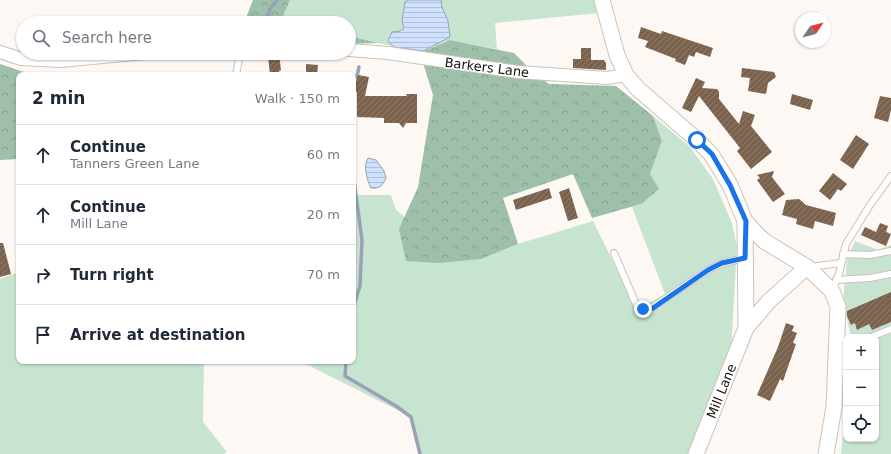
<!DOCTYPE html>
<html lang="en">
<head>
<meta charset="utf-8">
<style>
	body { margin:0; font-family:"DejaVu Sans",sans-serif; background:#f2f2f3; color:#1f2937 }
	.controls { position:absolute; right:12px; bottom:12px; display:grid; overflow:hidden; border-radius:8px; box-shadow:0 1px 3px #0004 }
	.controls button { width:36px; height:36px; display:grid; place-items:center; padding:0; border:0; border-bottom:1px solid #e0e1e3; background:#fff; color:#1f2937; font:20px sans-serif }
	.compass { position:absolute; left:795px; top:12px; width:36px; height:36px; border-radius:50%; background:#fff; box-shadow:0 1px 3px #0004; rotate:55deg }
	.stop { position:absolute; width:12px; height:12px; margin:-9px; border:3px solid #1a73e8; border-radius:50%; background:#fff }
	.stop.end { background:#1a73e8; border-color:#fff; box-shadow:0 1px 4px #0008 }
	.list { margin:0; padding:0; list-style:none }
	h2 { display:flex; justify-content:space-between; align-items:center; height:52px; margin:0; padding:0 16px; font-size:17px }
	h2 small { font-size:13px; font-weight:400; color:#747a83 }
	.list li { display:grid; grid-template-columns:26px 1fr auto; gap:12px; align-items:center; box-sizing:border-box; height:60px; padding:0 16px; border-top:1px solid #e0e1e3 }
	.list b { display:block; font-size:15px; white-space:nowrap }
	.list p { margin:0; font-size:13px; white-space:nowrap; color:#747a83 }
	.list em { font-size:13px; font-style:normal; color:#747a83 }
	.icon { flex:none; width:22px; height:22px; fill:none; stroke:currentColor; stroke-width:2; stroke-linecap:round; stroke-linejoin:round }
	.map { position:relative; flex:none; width:891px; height:454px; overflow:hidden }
	.search { position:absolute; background:#fff; box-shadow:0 1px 3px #0004; left:16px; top:16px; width:340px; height:44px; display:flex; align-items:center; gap:10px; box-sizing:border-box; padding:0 14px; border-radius:22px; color:#747a83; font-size:15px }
	.panel { position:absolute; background:#fff; box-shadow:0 1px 3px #0004; left:16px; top:72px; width:340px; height:292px; border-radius:8px }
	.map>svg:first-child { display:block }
	.green { fill:#c7e4d1 }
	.forest { fill:url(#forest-crowns) }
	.water { fill:url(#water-rules); stroke:#98a2b7 }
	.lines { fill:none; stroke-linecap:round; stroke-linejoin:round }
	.stream { stroke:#98a2b7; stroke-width:3.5 }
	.building { fill:url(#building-hatch) }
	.service-casing { stroke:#cdc2b9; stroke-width:8 }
	.minor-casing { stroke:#cdc2b9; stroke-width:14 }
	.tertiary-casing { stroke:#cdc2b9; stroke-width:17 }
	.service { stroke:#fff; stroke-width:6 }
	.minor { stroke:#fff; stroke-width:12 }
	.tertiary { stroke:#fff; stroke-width:15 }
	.route { stroke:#1a73e8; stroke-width:5 }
	.labels { text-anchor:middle; stroke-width:3; stroke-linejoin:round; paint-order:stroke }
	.street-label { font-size:13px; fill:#15110e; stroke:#fff }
</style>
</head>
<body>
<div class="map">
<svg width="891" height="454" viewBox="0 0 891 454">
	<defs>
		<pattern id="forest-crowns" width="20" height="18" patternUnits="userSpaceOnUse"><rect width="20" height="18" fill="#9ebfaa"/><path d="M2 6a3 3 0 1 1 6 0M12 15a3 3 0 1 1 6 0" fill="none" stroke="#87a391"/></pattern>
		<pattern id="water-rules" width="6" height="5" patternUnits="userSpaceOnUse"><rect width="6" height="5" fill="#d0e0ff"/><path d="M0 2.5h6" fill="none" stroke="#b2bfd9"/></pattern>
		<pattern id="building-hatch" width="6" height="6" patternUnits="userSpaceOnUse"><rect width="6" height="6" fill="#7b624d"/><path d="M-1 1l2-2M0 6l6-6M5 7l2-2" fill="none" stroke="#8e7c6d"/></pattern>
	</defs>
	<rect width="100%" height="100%" fill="#fdf8f4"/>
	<g class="green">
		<path d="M290,0H596L599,13L495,23L497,49L450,40L420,53L349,36V23H293L280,20Z"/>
		<path d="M653,116L690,147L713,179L732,223L737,247L731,352L690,454H420L411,417L306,364L305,361H353V178L356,195H391L396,210L405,217L399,229L483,258L518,244L593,221L637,310L665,294L632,207L641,204L650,174L662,141Z"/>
		<path d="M855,241L878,250L891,245V454H841L846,404V439H876V337H851L843,301L848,251L851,250Z"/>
		<path d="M19,272V361H204L203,422L227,452L224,454H0V279Z"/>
	</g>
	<g class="forest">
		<path d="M253,0H290L281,20L293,23H244Z"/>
		<path d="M349,36L378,43L349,44Z"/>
		<path d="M450,40L514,53L531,70L549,84L616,86L653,116L662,141L650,174L659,189L641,204L592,218L573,174L503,198L518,244L481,259L439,263L406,261L399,229L418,187L433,95L420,53Z"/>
		<path d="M0,64L33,75H19V159L0,160Z"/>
	</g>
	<g class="water">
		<path d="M408,0H441L442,7L448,21L450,37L423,51L394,47L388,41L392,32L400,31L404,28L402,21L405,2Z"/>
		<path d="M368,158L376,160L384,171L386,178C383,185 380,189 371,188C367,180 363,166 368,158Z"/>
	</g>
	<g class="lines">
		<g class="stream">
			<path d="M265,23L270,9L277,0"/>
			<path d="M349,39L355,40"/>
			<path d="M353,95L359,67"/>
			<path d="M353,173L362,240L360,286L353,308"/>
			<path d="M346,361L345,376L396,406L411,417L420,454"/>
		</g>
	</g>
	<g class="building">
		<path d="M641,27L661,34L662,31L713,48L710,57L696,52L694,57L689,55L685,65L675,61L676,59L645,47L648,41L638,38Z"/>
		<path d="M581,48H591V60H604L606,63V70L573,68V59H581Z"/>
		<path d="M279,54L281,70L279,71L280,75H270L268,56Z"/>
		<path d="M306,64L318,65L317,75H306Z"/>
		<path d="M742,68L774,72L776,77L768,83L766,94L748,91L750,78L741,77Z"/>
		<path d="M358,75L369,77L365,96H407L406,94H417V123H406L403,128L399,123H384V118L357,117V92H354Z"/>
		<path d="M696,78L705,82L702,88L717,89L719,92V99L739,124L743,111L755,115L751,126L772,152L751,169L737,151L740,148L699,96L691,112L682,108Z"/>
		<path d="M792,94L813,100L810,110L790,104Z"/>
		<path d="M880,96L891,98V110L888,122L874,118Z"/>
		<path d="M856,135L869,144L853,169L840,160Z"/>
		<path d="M774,171L772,177L785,194L773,202L757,180L760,178L757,175Z"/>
		<path d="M833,173L847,184L841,191L838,189L830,200L819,191Z"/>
		<path d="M549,188L552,198L516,210L513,200Z"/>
		<path d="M569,188L578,218L568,221L559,192Z"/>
		<path d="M799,199L806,205L836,213L833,226L815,221L813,229L796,224L797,219L782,215L786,200Z"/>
		<path d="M880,223L888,226L886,232L891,234L886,246L861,235L865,227L876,232Z"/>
		<path d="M0,243H3L11,274L0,277Z"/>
		<path d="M891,292V322L872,330L869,324L857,330L855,323L851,325L847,316V311Z"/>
		<path d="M786,323L794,326L792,331L797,333L793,343L796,344L783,381L780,379L770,401L757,395L778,347Z"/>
	</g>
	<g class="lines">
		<defs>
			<g id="service">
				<path d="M236,75L240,53"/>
				<path d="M614,253L636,304C642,309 645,308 653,307L708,270L723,263L745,258"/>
				<path d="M843,254L870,255L891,251"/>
				<path d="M810,267L841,263"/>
				<path d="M836,280L870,278L891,274"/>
				<path d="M832,290L839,274L846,244L870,205L891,176"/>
				<path d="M871,337L891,329"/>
			</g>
			<g id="minor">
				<path d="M349,50L388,53L518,72L607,78L626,75"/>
				<path d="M0,52L21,59L61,61L144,53"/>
			</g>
			<g id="tertiary">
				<path d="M602,0L617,55L626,75L638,89L697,140L711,154L730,185L745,221L755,232L764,241L807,267L832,291L838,307L834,407L826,454"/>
				<path d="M746,328L769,301L807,267"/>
				<path d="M696,454L746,328L745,221"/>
			</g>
		</defs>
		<use href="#service" class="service-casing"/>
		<use href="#minor" class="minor-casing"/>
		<use href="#tertiary" class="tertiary-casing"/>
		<use href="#service" class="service"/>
		<use href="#minor" class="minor"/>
		<use href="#tertiary" class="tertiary"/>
	</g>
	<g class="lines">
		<path class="route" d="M643,309L653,308L708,270L722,263L745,258L746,221L730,185L720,168L712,154L697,140"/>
	</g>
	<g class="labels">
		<g class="street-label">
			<text transform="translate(487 67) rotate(7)" y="5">Barkers Lane</text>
			<text transform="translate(721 391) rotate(-68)" y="5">Mill Lane</text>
		</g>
	</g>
</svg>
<div class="controls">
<button>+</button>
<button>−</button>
<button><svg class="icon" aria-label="locate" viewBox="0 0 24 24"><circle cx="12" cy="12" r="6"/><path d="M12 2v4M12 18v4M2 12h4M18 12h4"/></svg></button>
</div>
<svg class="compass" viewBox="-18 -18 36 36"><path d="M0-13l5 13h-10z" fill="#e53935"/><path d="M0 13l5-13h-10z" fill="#747a83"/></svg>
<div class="stop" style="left:697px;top:140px"></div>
<div class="stop end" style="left:643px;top:309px"></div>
<div class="search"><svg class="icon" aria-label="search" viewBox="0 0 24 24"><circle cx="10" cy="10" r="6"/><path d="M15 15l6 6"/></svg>Search here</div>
<section class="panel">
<h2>2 min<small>Walk · 150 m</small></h2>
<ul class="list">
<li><svg class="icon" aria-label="ahead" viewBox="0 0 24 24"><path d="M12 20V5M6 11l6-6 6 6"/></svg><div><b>Continue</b><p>Tanners Green Lane</p></div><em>60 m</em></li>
<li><svg class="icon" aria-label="ahead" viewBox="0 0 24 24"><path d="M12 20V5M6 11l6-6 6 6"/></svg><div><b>Continue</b><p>Mill Lane</p></div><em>20 m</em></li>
<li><svg class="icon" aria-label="right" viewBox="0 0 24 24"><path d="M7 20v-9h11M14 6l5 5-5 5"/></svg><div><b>Turn right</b></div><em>70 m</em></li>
<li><svg class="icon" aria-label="arrive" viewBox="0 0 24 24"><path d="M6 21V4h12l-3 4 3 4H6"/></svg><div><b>Arrive at destination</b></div></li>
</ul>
</section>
</div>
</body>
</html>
